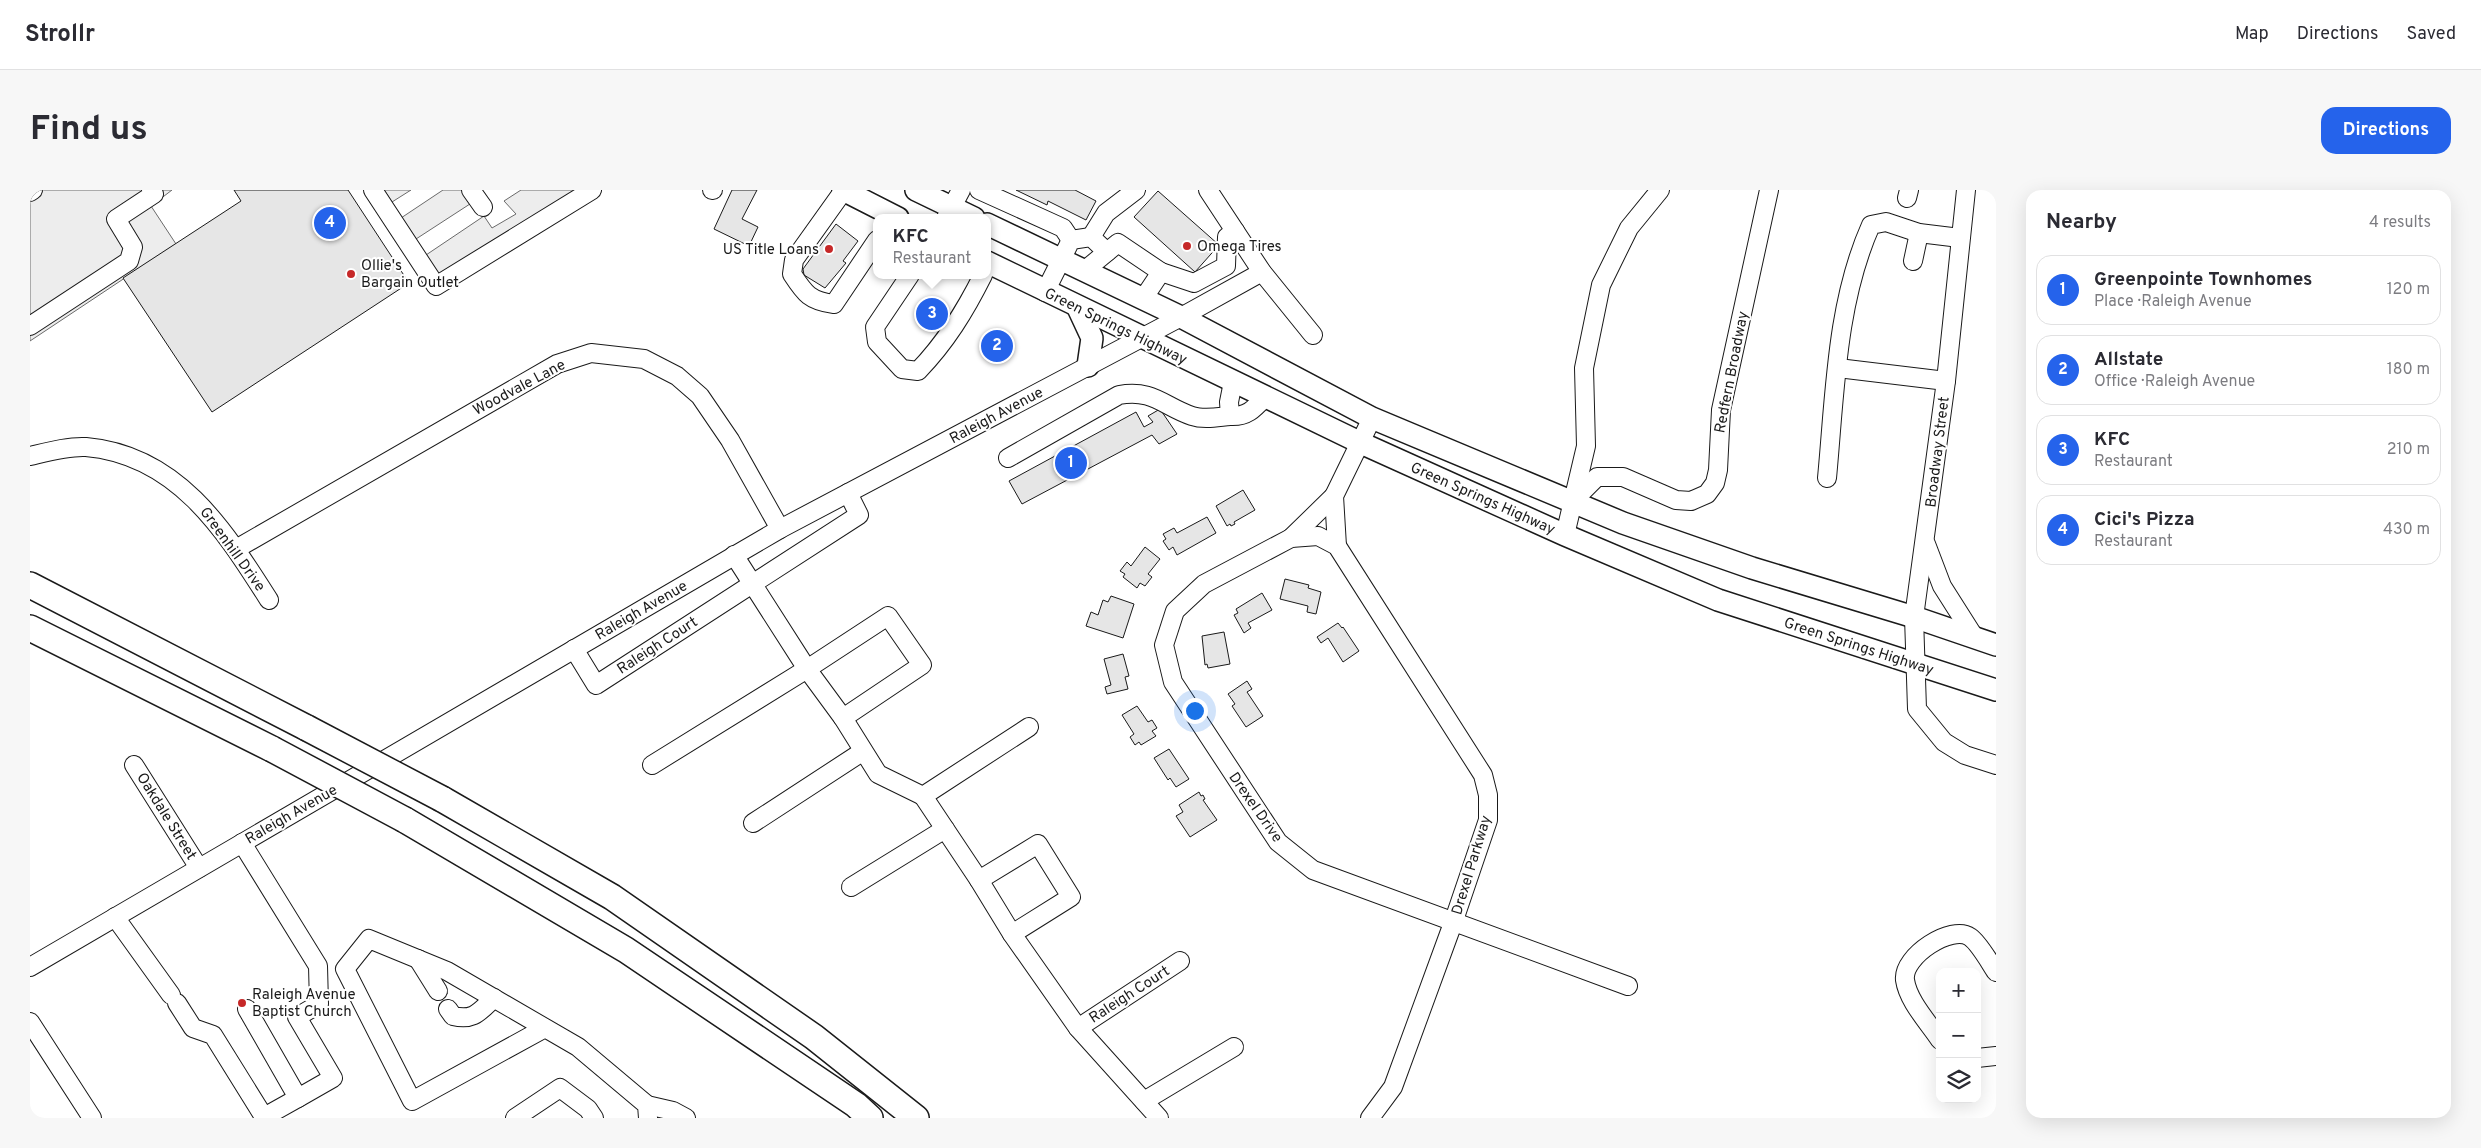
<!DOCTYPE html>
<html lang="en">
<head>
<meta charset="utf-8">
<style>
	body { margin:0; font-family:Overpass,sans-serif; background:#f7f7f7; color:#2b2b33 }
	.controls { position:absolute; right:15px; bottom:15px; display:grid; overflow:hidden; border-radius:10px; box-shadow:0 5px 20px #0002 }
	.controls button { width:45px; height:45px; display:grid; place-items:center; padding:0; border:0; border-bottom:1px solid #e1e1e2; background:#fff; color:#2b2b33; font:25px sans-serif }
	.you { position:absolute; left:1164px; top:520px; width:18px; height:18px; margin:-12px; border:4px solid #fff; border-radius:50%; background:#1a73e8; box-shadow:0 0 0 8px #1a73e833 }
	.badge { display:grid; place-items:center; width:32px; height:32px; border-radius:50%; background:#2563eb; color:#fff; font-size:16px; font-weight:700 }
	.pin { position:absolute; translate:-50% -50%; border:2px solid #fff; box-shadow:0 1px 5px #0006 }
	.popup { position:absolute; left:843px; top:24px; width:118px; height:65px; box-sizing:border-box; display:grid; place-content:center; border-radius:10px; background:#fff; filter:drop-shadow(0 1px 4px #0005); font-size:16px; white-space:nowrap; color:#7c7c81 }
	.popup b { font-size:19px; color:#2b2b33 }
	.popup::after { content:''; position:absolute; left:50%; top:100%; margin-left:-10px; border:10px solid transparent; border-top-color:#fff }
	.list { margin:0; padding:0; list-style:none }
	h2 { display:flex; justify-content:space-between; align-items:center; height:65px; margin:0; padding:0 20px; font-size:21px }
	h2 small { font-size:16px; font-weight:400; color:#7c7c81 }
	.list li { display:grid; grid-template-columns:32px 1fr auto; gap:15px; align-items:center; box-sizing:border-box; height:70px; margin:0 10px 10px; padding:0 10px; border:1px solid #e1e1e2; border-radius:15px }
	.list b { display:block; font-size:19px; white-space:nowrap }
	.list p { margin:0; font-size:16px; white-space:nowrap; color:#7c7c81 }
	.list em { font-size:16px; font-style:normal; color:#7c7c81 }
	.icon { flex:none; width:28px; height:28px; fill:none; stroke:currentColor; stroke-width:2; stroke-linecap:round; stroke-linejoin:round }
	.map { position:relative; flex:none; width:1966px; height:928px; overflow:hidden; border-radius:15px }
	header { display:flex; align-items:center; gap:30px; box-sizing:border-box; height:70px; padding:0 25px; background:#fff; border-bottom:1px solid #e1e1e2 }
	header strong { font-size:24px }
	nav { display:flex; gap:28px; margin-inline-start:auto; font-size:18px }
	.intro { display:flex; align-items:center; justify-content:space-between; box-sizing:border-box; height:120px; padding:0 30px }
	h1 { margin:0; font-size:35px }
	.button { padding:12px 22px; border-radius:15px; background:#2563eb; color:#fff; font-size:18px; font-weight:700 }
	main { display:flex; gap:30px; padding:0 30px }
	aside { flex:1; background:#fff; border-radius:15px; box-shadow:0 5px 20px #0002 }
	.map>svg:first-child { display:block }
	.parking { fill:#ededed; stroke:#6a6a6a }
	.building { fill:#e6e6e6; stroke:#1a1a1a }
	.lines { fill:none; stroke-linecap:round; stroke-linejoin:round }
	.minor-casing { stroke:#1a1a1a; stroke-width:20 }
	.major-casing { stroke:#1a1a1a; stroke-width:24 }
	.highway-casing { stroke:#1a1a1a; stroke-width:28 }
	.minor { stroke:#fff; stroke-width:18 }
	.major { stroke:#fff; stroke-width:21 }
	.highway { stroke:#fff; stroke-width:25 }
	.highway-bridge-casing { stroke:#1a1a1a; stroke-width:28; stroke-linecap:butt }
	.highway-bridge { stroke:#fff; stroke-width:25 }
	.poi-dot { fill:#c62828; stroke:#fff; stroke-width:2 }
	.labels { text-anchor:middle; stroke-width:4; stroke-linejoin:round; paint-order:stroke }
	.poi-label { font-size:15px; fill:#1a1a1a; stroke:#fff; text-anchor:start }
	.street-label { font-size:15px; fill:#1a1a1a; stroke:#fff }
</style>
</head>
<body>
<header>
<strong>Strollr</strong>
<nav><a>Map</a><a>Directions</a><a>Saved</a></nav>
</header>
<div class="intro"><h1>Find us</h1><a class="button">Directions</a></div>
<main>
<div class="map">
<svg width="1966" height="928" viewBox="0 0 1966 928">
	<rect width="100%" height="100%" fill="#fff"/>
	<g class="parking">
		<path d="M0,0H142L121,16L146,54L0,151Z"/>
		<path d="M354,0H381L362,12Z"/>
		<path d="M413,0H435L443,12L386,49L371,28Z"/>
		<path d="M491,0H546L410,87L396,65L454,26L462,38L486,24L474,11Z"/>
	</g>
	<g class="building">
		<path d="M204,0H318L379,93L182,222L93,88L211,11Z"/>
		<path d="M702,0H727L712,29L728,37L719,56L684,39Z"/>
		<path d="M986,0H1045L1066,11L1056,30L1018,11L1017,15Z"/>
		<path d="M1128,1L1189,55L1165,82L1104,27Z"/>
		<path d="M806,34L828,51L813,71L816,73L795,98L774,85L773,79Z"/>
		<path d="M1130,219L1147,244L1129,254L1122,245L992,314L979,291L1106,222L1114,237L1123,232L1118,226Z"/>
		<path d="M1213,300L1225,320L1204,332L1205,334L1201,336L1200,334L1197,336L1186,316Z"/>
		<path d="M1177,327L1186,343L1147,365L1143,357L1139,360L1133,351L1136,349L1133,344L1144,338L1147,343Z"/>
		<path d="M1115,357L1130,369L1118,384L1122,387L1115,396L1110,393L1107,398L1093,387L1095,384L1090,381L1097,372L1101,376Z"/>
		<path d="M1255,389L1279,395L1278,398L1291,402L1286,424L1277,422L1278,416L1250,409Z"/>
		<path d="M1232,403L1242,420L1218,433L1221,438L1214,443L1204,425L1208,423L1206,419Z"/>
		<path d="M1081,406L1104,414L1093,448L1056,436L1061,422L1068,425L1073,410L1078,412Z"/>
		<path d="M1308,433L1312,438L1313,437L1329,461L1313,472L1298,448L1291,453L1287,447Z"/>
		<path d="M1194,442L1200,474L1178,478L1177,474L1175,475L1172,446Z"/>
		<path d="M1093,464L1099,486L1095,487L1098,499L1077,504L1075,497L1081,495L1074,469Z"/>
		<path d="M1217,491L1222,499L1217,502L1233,526L1216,537L1202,516L1205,514L1198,504Z"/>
		<path d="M1107,516L1118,532L1122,530L1127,538L1122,541L1126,546L1111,555L1109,552L1105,555L1100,547L1104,544L1092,525Z"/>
		<path d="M1139,559L1159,589L1146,597L1140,588L1138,590L1124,568Z"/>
		<path d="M1169,602L1171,606L1173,605L1175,609L1173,610L1187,630L1160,647L1146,626L1153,622L1149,615Z"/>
	</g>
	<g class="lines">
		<defs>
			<g id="minor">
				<path d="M343,0L406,96L562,0"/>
				<path d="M441,0L453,17"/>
				<path d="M682,0H683"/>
				<path d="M814,0L764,70L762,84C775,104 780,111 804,114L847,50"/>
				<path d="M949,0L1033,38L1041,50"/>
				<path d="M1178,0L1232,82L1283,145"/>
				<path d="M1936,0L1916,191L1884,427L1887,519L1914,552L1935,565L1966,575"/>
				<path d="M0,2L3,0"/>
				<path d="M1877,8L1879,0"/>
				<path d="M916,28L931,0"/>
				<path d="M1061,47L1076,23L1106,0"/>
				<path d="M1883,71L1889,43"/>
				<path d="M1054,81L1088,53L1131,82L1113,109"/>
				<path d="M1131,82L1164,93L1196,76L1197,47L1205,41"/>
				<path d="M880,85L845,137L847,152L872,179L888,181C916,152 935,121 953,85"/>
				<path d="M1015,102L1041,50L1061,47L1077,62"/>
				<path d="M0,136L99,71L103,57L86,29L124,4L121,0"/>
				<path d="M1808,178L1916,191"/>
				<path d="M1203,192L1199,212L1200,226C1217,227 1224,219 1235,207"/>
				<path d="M0,266C17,262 39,256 56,257C148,265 195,341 239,410"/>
				<path d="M978,268L1089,205C1123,199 1133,216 1162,226C1174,230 1188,227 1200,226"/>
				<path d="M1797,288C1805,204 1806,113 1841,35L1856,32L1889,43L1930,48"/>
				<path d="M1543,311L1567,287H1593L1646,310L1661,311L1677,304L1685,293L1688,280L1691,220L1739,0"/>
				<path d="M1535,345L1556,256L1554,178L1571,95L1599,38L1630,0"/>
				<path d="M1261,348L1304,306"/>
				<path d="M1896,354L1912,396L1945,448"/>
				<path d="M1307,356L1304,306L1342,228"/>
				<path d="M206,359L527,174L561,163L614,169L647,186L670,206L700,250L750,339"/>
				<path d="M704,365L777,479L813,528L848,584L893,606L999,537"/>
				<path d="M544,459L566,495L829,325L818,303"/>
				<path d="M104,575L169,678"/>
				<path d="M622,575L777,479L858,426L892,475L813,528"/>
				<path d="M893,606L949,690L982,744L1048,838L1129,928"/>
				<path d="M723,633L832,562"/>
				<path d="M212,653L288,776L289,814L267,827L303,888L268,908L217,819"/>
				<path d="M949,690L1008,654L1041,707L982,744"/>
				<path d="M821,697L915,639"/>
				<path d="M85,727L141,805"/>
				<path d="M388,769L408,801"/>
				<path d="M0,777L750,339L1151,127L1232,82"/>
				<path d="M147,813L163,838L183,845L234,927L268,908"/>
				<path d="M418,819L423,826C444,831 449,822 464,808"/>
				<path d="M0,832L62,928"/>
				<path d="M515,838L382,911L315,779L339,749L417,781L548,857L617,915L618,928"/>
				<path d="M1048,838L1150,771"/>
				<path d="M1910,850C1898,832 1878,811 1875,790C1872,766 1922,734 1940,747C1949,753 1960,773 1966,782"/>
				<path d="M1947,868L1966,866"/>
				<path d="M1114,911L1204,857"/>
				<path d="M617,915L643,921L656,928"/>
				<path d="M485,928L530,898L558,919L564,928"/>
				<path d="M1340,928L1363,897L1423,733L1458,630V605L1453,585L1307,356L1288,346L1261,348L1174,394L1145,421L1134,455L1143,492L1248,652L1283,680L1598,796"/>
			</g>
			<g id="major">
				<path d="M813,0L868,28"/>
				<path d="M886,0L944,28"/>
				<path d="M957,34L1151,127L1342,228L1593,333L1722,378L1884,427L1966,455"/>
				<path d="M957,72L1331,253L1535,345L1688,410L1966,500"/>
				<path d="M1048,118L1062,148L1058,176"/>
			</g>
			<g id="highway">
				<path d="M0,395L277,538"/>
				<path d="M0,438L242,559"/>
				<path d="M412,609L582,707L784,847L886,928"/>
				<path d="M375,630L596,760L826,915L840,928"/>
			</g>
		</defs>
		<use href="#minor" class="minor-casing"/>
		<use href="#major" class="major-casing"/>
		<use href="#highway" class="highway-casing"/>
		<use href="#minor" class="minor"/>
		<use href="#major" class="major"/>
		<use href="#highway" class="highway"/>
		<defs>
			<g id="highway-bridge">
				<path d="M277,538L412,609"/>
				<path d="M242,559L375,630"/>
			</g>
		</defs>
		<use href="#highway-bridge" class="highway-bridge-casing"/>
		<use href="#highway-bridge" class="highway-bridge"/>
	</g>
	<g class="poi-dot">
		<circle cx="1157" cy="56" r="5"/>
		<circle cx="799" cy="59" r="5"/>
		<circle cx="321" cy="84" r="5"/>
		<circle cx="212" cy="813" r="5"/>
	</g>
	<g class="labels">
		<g class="poi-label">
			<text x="1167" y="61">Omega Tires</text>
			<text x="789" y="64" text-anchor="end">US Title Loans</text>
			<text x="331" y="80">Ollie's<tspan x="331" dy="17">Bargain Outlet</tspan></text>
			<text x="222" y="809">Raleigh Avenue<tspan x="222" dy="17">Baptist Church</tspan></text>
		</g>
		<g class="street-label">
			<text transform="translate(1086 136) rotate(26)" y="5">Green Springs Highway</text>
			<text transform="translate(1701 182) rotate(-79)" y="5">Redfern Broadway</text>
			<text transform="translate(489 197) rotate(-28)" y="5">Woodvale Lane</text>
			<text transform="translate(966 225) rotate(-28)" y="5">Raleigh Avenue</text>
			<text transform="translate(1907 262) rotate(-83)" y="5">Broadway Street</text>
			<text transform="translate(1453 308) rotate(24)" y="5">Green Springs Highway</text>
			<text transform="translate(203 359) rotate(54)" y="5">Greenhill Drive</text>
			<text transform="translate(611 420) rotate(-30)" y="5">Raleigh Avenue</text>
			<text transform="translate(627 455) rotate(-33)" y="5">Raleigh Court</text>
			<text transform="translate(1829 456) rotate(18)" y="5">Green Springs Highway</text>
			<text transform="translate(1226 617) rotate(55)" y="5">Drexel Drive</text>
			<text transform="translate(261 624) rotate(-30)" y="5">Raleigh Avenue</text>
			<text transform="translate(137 626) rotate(58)" y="5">Oakdale Street</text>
			<text transform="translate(1441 675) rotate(-73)" y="5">Drexel Parkway</text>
			<text transform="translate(1099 804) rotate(-33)" y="5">Raleigh Court</text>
		</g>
	</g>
</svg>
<div class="controls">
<button>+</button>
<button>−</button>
<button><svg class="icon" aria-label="layers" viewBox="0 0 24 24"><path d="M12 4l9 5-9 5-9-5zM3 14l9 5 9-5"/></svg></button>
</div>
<div class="you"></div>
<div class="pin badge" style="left:1041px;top:273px">1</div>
<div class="pin badge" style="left:967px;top:156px">2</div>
<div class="pin badge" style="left:902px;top:124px">3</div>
<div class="popup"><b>KFC</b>Restaurant</div>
<div class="pin badge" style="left:300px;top:33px">4</div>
</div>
<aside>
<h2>Nearby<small>4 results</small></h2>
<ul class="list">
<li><span class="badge">1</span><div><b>Greenpointe Townhomes</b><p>Place · Raleigh Avenue</p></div><em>120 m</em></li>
<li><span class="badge">2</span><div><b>Allstate</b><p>Office · Raleigh Avenue</p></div><em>180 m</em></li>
<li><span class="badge">3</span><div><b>KFC</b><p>Restaurant</p></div><em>210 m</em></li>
<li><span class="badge">4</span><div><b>Cici's Pizza</b><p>Restaurant</p></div><em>430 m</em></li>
</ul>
</aside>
</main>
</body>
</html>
